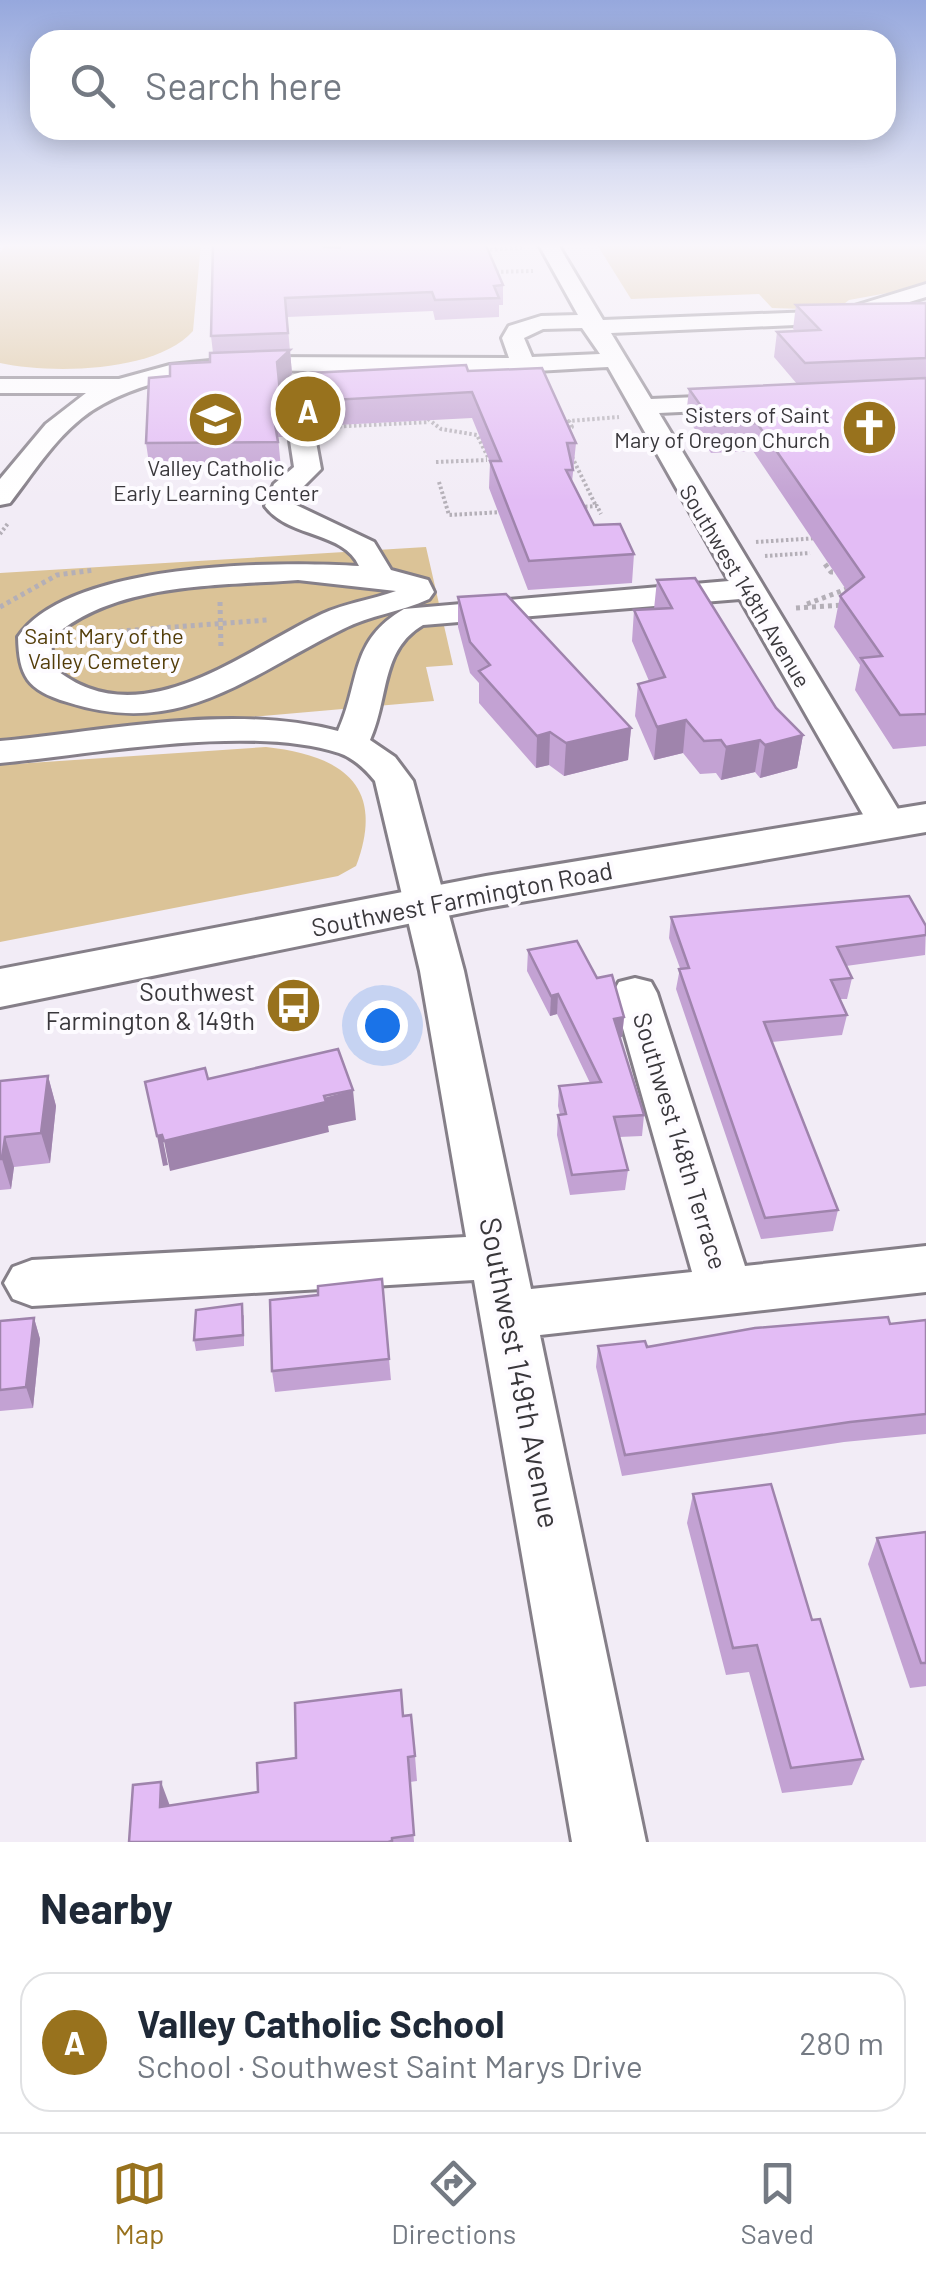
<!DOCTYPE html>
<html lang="en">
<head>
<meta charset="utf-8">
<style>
	body { margin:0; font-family:Barlow,sans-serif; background:#f2f2f3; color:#1f2937 }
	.you { position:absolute; left:382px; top:1025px; width:35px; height:35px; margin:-25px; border:8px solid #fff; border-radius:50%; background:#1a73e8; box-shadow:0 0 0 15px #1a73e833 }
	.badge { display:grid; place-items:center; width:65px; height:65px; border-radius:50%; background:#98721d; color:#fff; font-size:32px; font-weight:700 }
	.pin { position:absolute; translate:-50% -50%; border:5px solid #fff; box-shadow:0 2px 10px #0006 }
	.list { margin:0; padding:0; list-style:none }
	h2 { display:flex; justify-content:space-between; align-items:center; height:130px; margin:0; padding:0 40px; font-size:42px }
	h2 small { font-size:32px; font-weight:400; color:#747a83 }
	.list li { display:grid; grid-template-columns:65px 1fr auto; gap:30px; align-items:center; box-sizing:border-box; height:140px; margin:0 20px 20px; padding:0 20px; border:2px solid #e0e1e3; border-radius:30px }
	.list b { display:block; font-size:38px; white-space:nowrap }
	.list p { margin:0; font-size:32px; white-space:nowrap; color:#747a83 }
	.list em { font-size:32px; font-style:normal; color:#747a83 }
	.icon { flex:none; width:55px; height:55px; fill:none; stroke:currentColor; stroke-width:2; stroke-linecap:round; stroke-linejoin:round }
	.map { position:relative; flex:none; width:926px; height:1842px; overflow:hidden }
	.search { position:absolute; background:#fff; box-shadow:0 5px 25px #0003; left:30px; right:30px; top:30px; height:110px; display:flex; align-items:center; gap:25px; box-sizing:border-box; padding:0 35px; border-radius:30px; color:#747a83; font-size:38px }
	.sheet { height:290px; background:#fff }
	nav { display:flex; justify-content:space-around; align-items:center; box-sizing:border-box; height:140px; border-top:2px solid #e0e1e3; background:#fff; font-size:28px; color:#747a83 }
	nav a { display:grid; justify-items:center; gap:5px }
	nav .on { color:#98721d }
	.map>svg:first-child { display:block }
	.green { fill:#dbc397 }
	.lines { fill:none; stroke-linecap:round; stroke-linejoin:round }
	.minor-casing { stroke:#857f88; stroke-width:6 }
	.major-casing { stroke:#857f88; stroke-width:6 }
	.path-far1 { stroke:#b4afb7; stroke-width:4; stroke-dasharray:2.5 2.5; stroke-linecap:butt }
	.path { stroke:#b4afb7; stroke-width:5; stroke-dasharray:4 4; stroke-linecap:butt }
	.minor { fill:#fff; fill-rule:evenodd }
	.major { fill:#fff; fill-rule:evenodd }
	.wall { fill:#c3a2d3 }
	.shaded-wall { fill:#9f84ac }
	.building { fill:#e3bcf5; stroke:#9f84ac; stroke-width:2.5 }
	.labels { text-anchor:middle; stroke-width:8; stroke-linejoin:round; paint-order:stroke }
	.far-poi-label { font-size:22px; fill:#39373b; stroke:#fdfbff; text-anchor:end }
	.far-street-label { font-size:22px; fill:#39373b; stroke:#fdfbff }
	.far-park-label { font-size:22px; fill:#533d09; stroke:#fdfbff }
	.street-label { font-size:25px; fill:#39373b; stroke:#fdfbff }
	.poi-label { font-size:25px; fill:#39373b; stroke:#fdfbff; text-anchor:end }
	.near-street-label { font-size:30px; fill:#39373b; stroke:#fdfbff }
</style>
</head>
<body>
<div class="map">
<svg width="926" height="1842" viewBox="0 0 926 1842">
	<rect width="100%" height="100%" fill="#f2ecf6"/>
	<g class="green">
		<path d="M7,243H201L193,331C156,373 50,374 0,363V252Z"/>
		<path d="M596,243H926V286L849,300L836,310L772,308L759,294L631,299Z"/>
		<path d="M426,547L453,665L426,667L434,701L0,739V573Z"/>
		<path d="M266,747C340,755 387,784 356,866L338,876L0,942V765Z"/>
	</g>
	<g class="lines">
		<defs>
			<g id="minor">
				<path d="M538,243H557L603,320L838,311L926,284V297L840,323L611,333L651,399L744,395L756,402L744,409L659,413L907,824L901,832H873L740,599L423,625C380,650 389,699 370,740L395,757L413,781L464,971L531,1289L692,1272L613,993L619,982L635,978L651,982L657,993L745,1266L926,1246V1292L540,1335L646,1842H572L474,1280L32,1306L13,1299L4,1283L13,1267L32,1260L466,1237L420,971L375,781C365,769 354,758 339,753C250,724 94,754 0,763V741C108,731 231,703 338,731C361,680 349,641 404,609L729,581L608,367C542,370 476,376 410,375C310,374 196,354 103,404C63,425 37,468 10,503L0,505V479L46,424L86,393H0V379H119L170,365L250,357L509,358L502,338L509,326L541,316L578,315ZM582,328L600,354L532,357L524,338L543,329Z"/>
				<path d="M294,381L306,388L321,469L297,493L294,504L374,542L391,570L428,580L434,592L429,599C401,612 370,615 343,629C247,676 181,739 67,702C27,690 19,676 18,637C69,562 276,561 359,566C344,531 288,538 265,506L274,484L294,467L282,388ZM298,580L396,591C372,600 345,603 322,614C243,651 139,740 53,667L51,639C113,582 218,586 298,580Z"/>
			</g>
			<path id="major" d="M926,804V832L486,908L0,1007V969L486,876Z"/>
		</defs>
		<use href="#minor" class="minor-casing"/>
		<use href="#major" class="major-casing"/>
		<g class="path-far1">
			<path d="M480,250L522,248"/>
			<path d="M491,272L533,271"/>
			<path d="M428,419L441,429L477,435L489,459"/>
			<path d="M329,427L429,422"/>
			<path d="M562,428L572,427L569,421L619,417"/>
			<path d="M572,457L596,506"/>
			<path d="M436,462L487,460"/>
			<path d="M439,482L449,515L503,512"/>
			<path d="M580,507L597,506L601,514"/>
			<path d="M0,534L9,522"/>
			<path d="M756,542L819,538"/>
			<path d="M765,556L810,553"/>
		</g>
		<g class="path">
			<path d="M825,564L831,572H840"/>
			<path d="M220,602L221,649"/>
			<path d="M807,604L852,587"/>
			<path d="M0,607L57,575L94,570"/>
			<path d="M796,608L843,605"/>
			<path d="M95,633L267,620"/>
		</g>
		<use href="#minor" class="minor"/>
		<use href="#major" class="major"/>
	</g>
	<g class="wall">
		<path d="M324,247L503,285V305H499V317L435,320L433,311L287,317L292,374L279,386L284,437H278L281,468L150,470L146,443L170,376L210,362L213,353L211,336Z"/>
		<path d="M926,303V746L893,749L855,690L860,665L834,627L840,596L847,591L753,451L711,453L686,416L689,389L797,384L774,357L777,332L795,331L793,329L796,305Z"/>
		<path d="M468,371L576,443L572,482L594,525L634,554L632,583L528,590L489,488L490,462L472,418L317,426L312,397L310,373Z"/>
		<path d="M657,580L803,735L797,768L760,778L755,772L721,780L716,773L700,774L683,753L654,760L635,716L638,684L649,681L632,641L634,610L654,609Z"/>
		<path d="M458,597L631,728L628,760L564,776L549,765L536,768L479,703V683L470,673L458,627Z"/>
		<path d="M671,917L926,926L925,955L846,966L852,978L847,999H840L847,1015L842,1035L772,1042L838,1210L833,1231L761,1239L676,989L680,968L669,938Z"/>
		<path d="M528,950L597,978L624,1017L622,1037H620L644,1115L642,1136L619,1137L628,1170L625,1190L570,1195L557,1135L558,1115H560L558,1106L559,1086L590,1083L557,1014L550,1016L527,971Z"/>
		<path d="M48,1076L56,1106L50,1163L14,1167L11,1189L0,1190V1081Z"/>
		<path d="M244,1315V1346L196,1351L194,1340Z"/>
		<path d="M34,1318L40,1339L33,1408L0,1411V1321Z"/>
		<path d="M926,1320V1434L844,1442L622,1476L596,1367L598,1346L647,1347Z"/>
		<path d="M389,1359L391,1380L275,1392L272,1371Z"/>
		<path d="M693,1494L812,1620L863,1759L852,1785L782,1793L749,1672L726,1675L687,1523Z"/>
		<path d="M926,1532V1686L910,1688L868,1564L877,1538Z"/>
		<path d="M403,1716L415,1756L417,1781L410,1782L414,1842H129L169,1805L258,1792L296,1758Z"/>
	</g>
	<g class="shaded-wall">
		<path d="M290,350L292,374L279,386L277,362Z"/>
		<path d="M686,720L683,753L654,760L657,727Z"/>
		<path d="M631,728L628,760L564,776L566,743Z"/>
		<path d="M550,732L549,765L536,768L537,736Z"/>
		<path d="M803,735L797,768L760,778L765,745Z"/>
		<path d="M760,740L755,772L721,780L726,747Z"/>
		<path d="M558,994L557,1014L550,1016L551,996Z"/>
		<path d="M624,1017L622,1037L612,1039L614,1019Z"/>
		<path d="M48,1076L56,1106L50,1163L41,1133Z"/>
		<path d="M353,1090L356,1120L328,1126L329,1132L170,1171L164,1141Z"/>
		<path d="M162,1135L168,1165L163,1166L157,1136Z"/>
		<path d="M5,1137L14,1167L11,1189L2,1159Z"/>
		<path d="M34,1318L40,1339L33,1408L26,1387Z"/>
		<path d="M161,1782L170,1806L160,1807Z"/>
	</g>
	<g class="building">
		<path d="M213,243H322L324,247L340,248V243H485L503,285L494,286L499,298L435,300L432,292L285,298L288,333L211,336Z"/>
		<path d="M926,303V358L805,363L777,332L820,330L796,305Z"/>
		<path d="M290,350L277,362L282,412H273L278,442L146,443L149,378L170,376V364L210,362V353Z"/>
		<path d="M466,365L468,371L542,368L576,443H567L573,470H566L594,525L620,524L634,554L529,561L490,461H501L472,392L315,401L310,373Z"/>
		<path d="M926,378V714L900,715L861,658L882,656L840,596L864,577L757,423L715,426L689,389Z"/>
		<path d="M695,578L776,708L803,735L765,745L760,740L726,747L721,740L704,741L686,720L657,727L638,684L665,677L634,610L672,608L657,580Z"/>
		<path d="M506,594L631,728L566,743L550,732L537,736L479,671L490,665L470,642L458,597Z"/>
		<path d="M909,896L926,926V935L837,947L852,978L831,980L847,1015L764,1022L838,1210L765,1218L679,969L689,968L671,917Z"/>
		<path d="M577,941L597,978L612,975L624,1017L614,1019L644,1115L614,1117L628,1170L572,1175L558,1115L566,1114L559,1086L601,1082L558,994L551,996L528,950Z"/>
		<path d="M338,1049L353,1090L324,1096L326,1102L164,1141L162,1135L157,1136L145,1082L205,1068L208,1079Z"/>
		<path d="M48,1076L41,1133L5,1137L2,1159H0V1081Z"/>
		<path d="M382,1279L389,1359L272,1371L270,1300L318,1295V1286Z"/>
		<path d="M242,1304L243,1335L194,1340L196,1310Z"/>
		<path d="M888,1317L890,1324L926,1320V1414L850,1422L625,1455L598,1346L645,1341L647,1347L755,1328Z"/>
		<path d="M34,1318L26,1387L0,1390V1321Z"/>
		<path d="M771,1484L812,1620L820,1619L863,1759L791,1768L757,1645L733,1648L693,1494Z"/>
		<path d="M926,1532V1663H921L877,1538Z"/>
		<path d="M401,1690L403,1716L411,1715L415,1756L408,1757L414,1835L392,1838V1841L388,1842H129L133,1785L161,1782L160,1807L258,1792L257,1763L296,1758L295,1703Z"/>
	</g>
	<linearGradient id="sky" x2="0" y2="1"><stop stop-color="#96a8dd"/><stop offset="0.49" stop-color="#f9f6fb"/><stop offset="1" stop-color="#f9f6fb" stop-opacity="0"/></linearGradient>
	<rect width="926" height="501" fill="url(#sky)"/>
	<defs>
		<symbol id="school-disc" viewBox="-11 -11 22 22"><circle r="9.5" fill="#98721d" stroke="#fdfbff"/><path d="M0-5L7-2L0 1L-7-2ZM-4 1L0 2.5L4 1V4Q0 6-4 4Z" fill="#fff"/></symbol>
		<symbol id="church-disc" viewBox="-11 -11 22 22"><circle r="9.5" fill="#98721d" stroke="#fdfbff"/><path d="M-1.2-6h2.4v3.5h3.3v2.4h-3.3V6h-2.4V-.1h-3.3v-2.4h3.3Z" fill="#fff"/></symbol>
		<symbol id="bus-disc" viewBox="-11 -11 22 22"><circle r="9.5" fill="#98721d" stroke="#fdfbff"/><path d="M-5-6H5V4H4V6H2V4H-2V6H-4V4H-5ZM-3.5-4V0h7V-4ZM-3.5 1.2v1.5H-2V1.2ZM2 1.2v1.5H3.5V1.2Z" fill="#fff"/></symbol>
	</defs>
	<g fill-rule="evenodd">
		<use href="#school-disc" x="184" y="388" width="63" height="63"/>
		<use href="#church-disc" x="838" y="396" width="63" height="63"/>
		<use href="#bus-disc" x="262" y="974" width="63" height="63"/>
	</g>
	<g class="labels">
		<g class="far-poi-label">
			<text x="830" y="423">Sisters of Saint<tspan x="830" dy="25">Mary of Oregon Church</tspan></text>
			<text x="216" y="476" text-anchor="middle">Valley Catholic<tspan x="216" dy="25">Early Learning Center</tspan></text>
		</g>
		<g class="far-street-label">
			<text transform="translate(745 586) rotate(59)" y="8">Southwest 148th Avenue</text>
		</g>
		<g class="far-park-label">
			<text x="104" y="644">Saint Mary of the<tspan x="104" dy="25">Valley Cemetery</tspan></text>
		</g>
		<g class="street-label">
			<text transform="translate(462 899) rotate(-11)" y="9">Southwest Farmington Road</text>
			<text transform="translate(680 1141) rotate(73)" y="9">Southwest 148th Terrace</text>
		</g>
		<g class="poi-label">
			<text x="255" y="1001">Southwest<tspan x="255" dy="29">Farmington &amp; 149th</tspan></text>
		</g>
		<g class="near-street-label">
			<text transform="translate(519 1373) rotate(79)" y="10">Southwest 149th Avenue</text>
		</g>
	</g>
</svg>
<div class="you"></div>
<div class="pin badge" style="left:308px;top:409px">A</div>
<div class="search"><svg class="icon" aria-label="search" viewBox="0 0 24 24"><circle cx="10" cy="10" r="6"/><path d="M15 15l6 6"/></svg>Search here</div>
</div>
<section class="sheet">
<h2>Nearby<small></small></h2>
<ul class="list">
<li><span class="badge">A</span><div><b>Valley Catholic School</b><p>School · Southwest Saint Marys Drive</p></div><em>280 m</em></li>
</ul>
</section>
<nav>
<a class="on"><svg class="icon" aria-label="map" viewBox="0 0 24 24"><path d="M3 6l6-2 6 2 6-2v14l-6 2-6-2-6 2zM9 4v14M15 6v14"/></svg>Map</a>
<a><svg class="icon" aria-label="directions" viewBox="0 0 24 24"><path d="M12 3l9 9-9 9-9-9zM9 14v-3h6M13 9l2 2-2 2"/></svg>Directions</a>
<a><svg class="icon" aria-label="saved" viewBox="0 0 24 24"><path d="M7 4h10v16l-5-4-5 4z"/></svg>Saved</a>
</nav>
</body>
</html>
